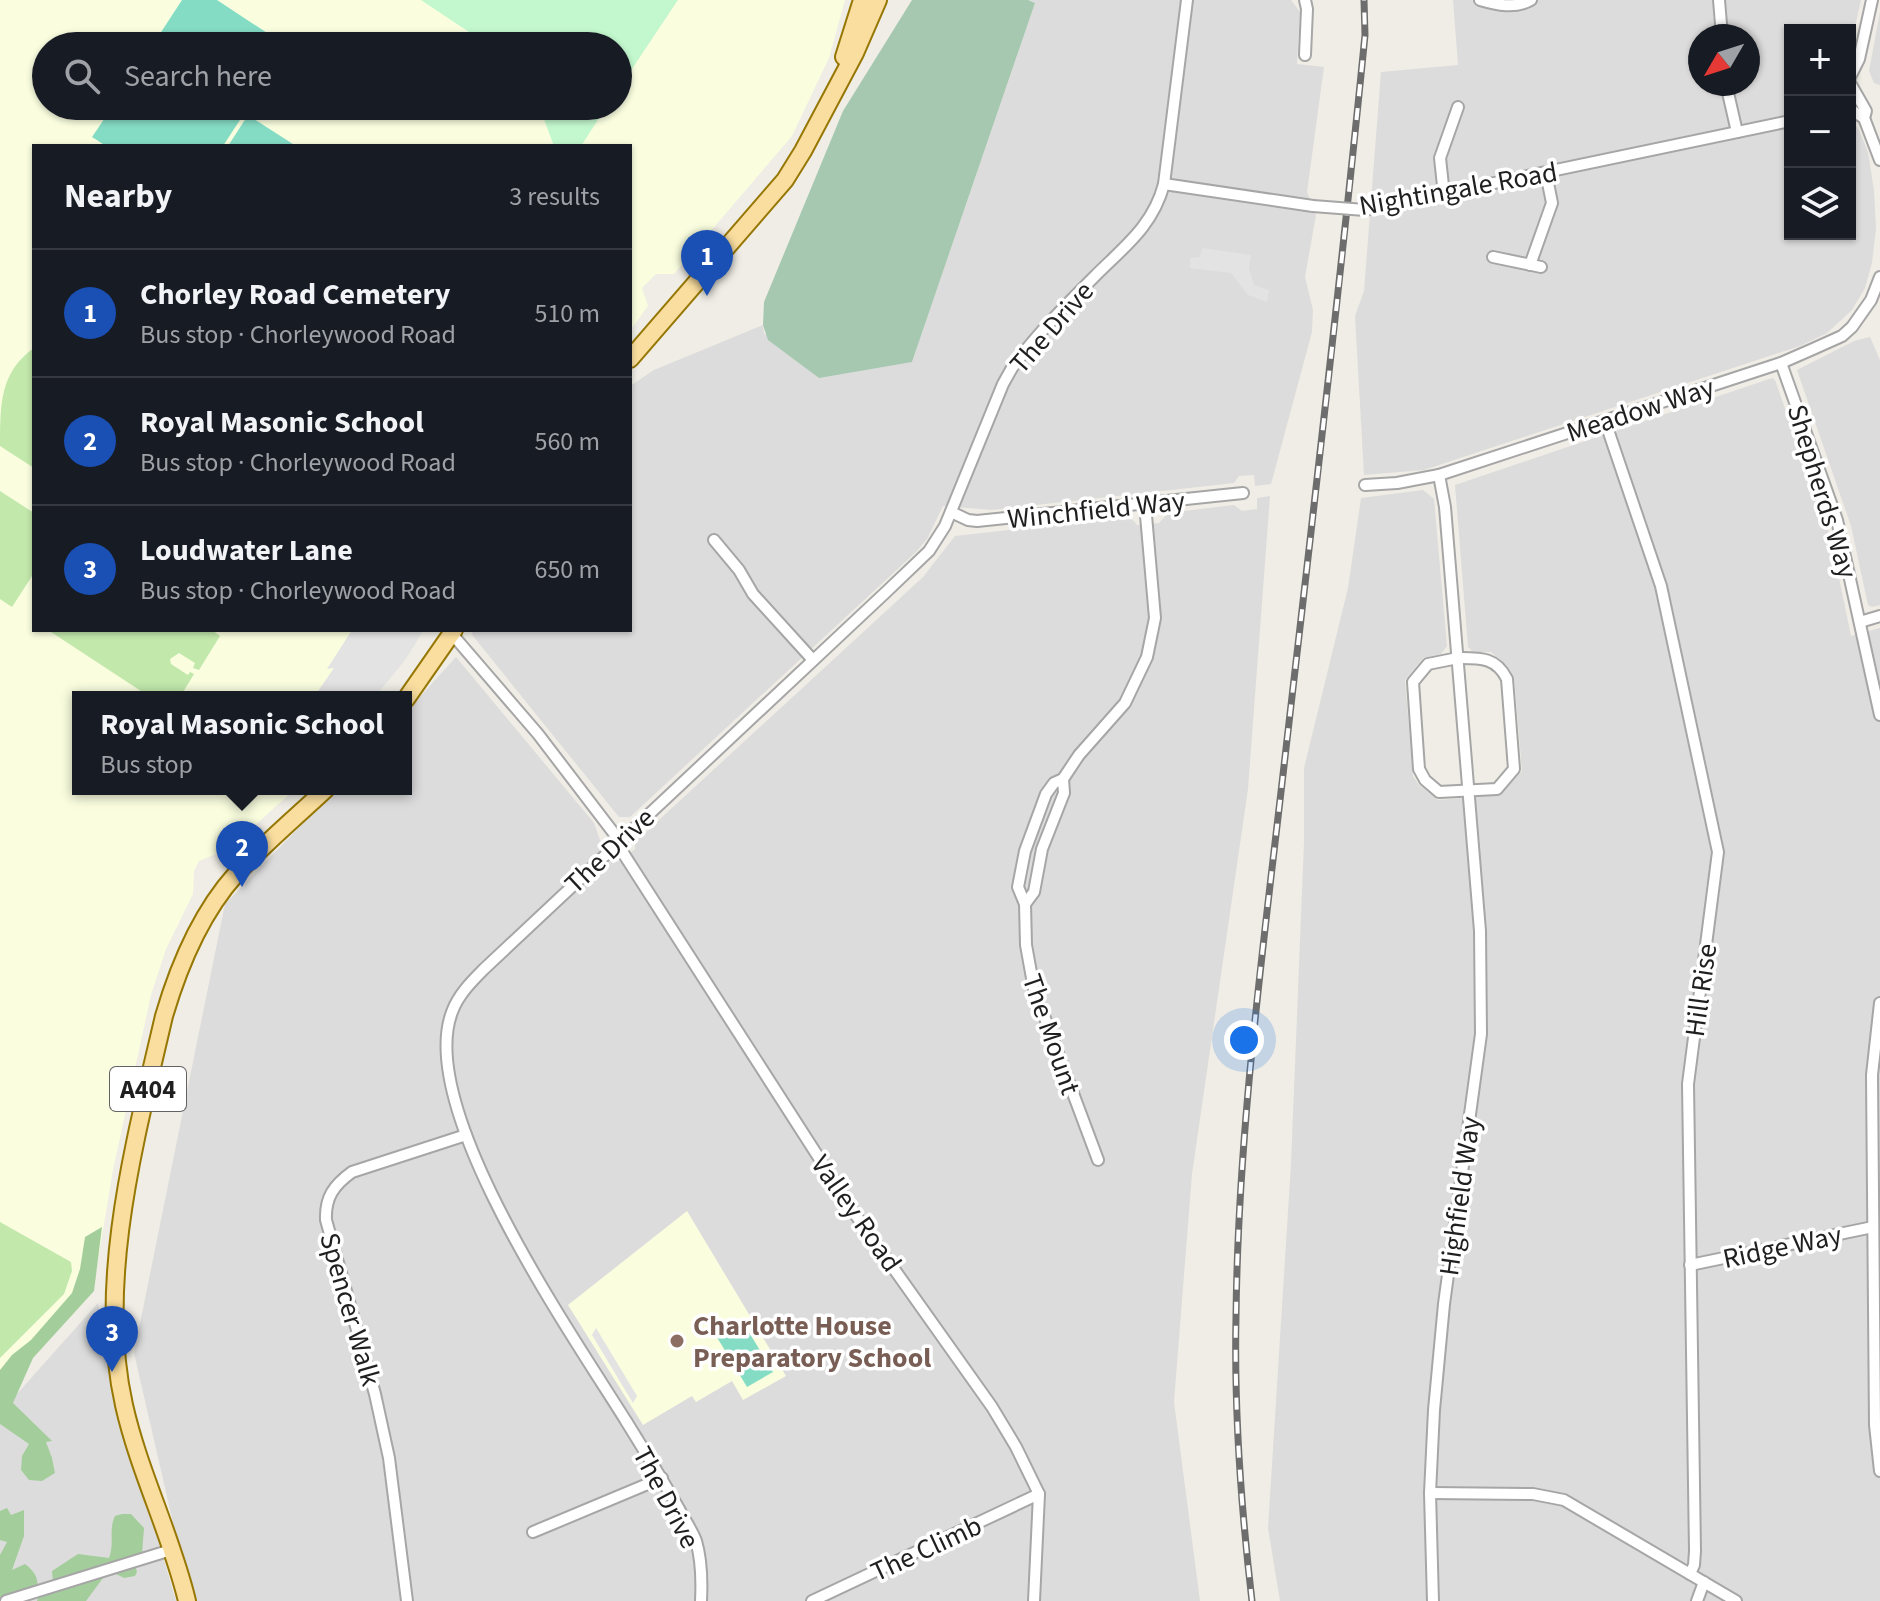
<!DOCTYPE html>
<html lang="en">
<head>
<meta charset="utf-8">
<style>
	body { margin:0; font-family:"Source Sans 3",sans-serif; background:#242831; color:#f1f3f6 }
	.controls { position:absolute; right:24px; top:24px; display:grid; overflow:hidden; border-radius:0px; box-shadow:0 2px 6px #0004 }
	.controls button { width:72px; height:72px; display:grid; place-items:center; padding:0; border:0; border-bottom:2px solid #363941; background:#171b24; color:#f1f3f6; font:40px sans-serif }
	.compass { position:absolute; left:1688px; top:24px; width:72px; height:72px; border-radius:50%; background:#171b24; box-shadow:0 2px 6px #0004; rotate:231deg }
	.you { position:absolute; left:1244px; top:1040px; width:28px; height:28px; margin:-20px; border:6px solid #fff; border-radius:50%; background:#1a73e8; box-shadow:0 0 0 12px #1a73e833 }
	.badge { display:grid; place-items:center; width:52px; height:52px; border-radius:50%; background:#1a73e8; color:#fff; font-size:26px; font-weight:700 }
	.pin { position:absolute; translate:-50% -66px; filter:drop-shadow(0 2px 4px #0008) }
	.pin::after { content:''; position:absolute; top:42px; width:28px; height:24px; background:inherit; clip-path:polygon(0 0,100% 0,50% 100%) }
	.popup { position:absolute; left:72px; top:691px; width:340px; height:104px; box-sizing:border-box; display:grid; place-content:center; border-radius:0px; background:#171b24; filter:drop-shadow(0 2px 6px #0005); font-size:26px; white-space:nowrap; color:#9ea1a6 }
	.popup b { font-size:30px; color:#f1f3f6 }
	.popup::after { content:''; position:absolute; left:50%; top:100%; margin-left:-16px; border:16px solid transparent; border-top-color:#171b24 }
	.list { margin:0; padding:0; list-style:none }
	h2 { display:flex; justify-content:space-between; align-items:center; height:104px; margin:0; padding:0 32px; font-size:34px }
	h2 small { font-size:26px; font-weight:400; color:#9ea1a6 }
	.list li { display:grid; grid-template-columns:52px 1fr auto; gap:24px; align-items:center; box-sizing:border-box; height:128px; padding:0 32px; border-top:2px solid #363941 }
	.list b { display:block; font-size:30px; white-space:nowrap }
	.list p { margin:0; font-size:26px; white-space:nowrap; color:#9ea1a6 }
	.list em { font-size:26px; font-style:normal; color:#9ea1a6 }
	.icon { flex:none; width:44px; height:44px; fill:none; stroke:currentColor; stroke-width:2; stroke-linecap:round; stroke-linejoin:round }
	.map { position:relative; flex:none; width:1880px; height:1601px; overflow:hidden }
	.search { position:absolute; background:#171b24; box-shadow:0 2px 6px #0004; left:32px; top:32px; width:600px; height:88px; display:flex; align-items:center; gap:20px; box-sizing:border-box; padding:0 28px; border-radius:44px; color:#9ea1a6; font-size:30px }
	.panel { position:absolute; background:#171b24; box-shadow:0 2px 6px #0004; left:32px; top:144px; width:600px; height:488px; border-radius:0px }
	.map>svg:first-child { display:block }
	.residential { fill:#dddcdc; fill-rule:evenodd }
	.education { fill:#fafedf; fill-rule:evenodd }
	.grass { fill:#c2e8ac }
	.forest { fill:#a3ce9b }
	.cemetery { fill:#a6c8b0 }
	.park { fill:#c3f8ce }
	.pitch { fill:#85dcc5 }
	.parking { fill:#e3e3e3 }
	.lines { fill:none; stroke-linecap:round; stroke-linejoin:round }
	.street-casing { stroke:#a6a6a6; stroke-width:14 }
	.primary-casing { stroke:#967703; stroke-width:20 }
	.street { stroke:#fff; stroke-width:10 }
	.primary { stroke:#fade9f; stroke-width:16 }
	.rail-casing { stroke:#6d6d6d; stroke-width:7 }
	.rail { stroke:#fff; stroke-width:4; stroke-dasharray:12; stroke-linecap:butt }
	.street-bridge-casing { stroke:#a6a6a6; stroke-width:14; stroke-linecap:butt }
	.street-bridge { stroke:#fff; stroke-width:10 }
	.education-dot { fill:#8d6e63; stroke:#fff; stroke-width:3 }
	.labels { text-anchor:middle; stroke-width:7; stroke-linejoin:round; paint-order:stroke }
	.shield { fill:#fff; stroke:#626262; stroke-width:2 }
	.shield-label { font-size:26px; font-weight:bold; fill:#1f1f1f }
	.street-label { font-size:28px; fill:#1f1f1f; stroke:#fff }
	.education-label { font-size:28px; font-weight:bold; fill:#785e54; stroke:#fff; text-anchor:start }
</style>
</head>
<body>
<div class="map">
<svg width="1880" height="1601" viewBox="0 0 1880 1601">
	<rect width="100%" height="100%" fill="#efede5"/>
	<g class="residential">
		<path d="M1028,0H1291L1300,12L1297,64L1324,67L1307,192L1316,215L1305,277L1313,310L1312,332L1271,484L1255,486L1254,475L1239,476L1234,483L992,510L943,506L927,539L916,552L630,817H619L473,636L471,630H630V386L654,370L763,325L764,334L912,362L1035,3Z"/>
		<path d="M1453,0H1861L1850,49V30H1790V234H1850V117L1859,130L1868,152L1874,191L1876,228L1872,263L1865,288L1852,310L1827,333L1800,346L1424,470L1364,475L1355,316L1364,291L1381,72L1458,65ZM1700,36H1748V84H1700Z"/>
		<path d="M1880,12V85L1874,83L1869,71Z"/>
		<path d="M1870,337L1880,360V605L1872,607L1868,605L1851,526L1797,370L1854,341Z"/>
		<path d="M1772,378L1775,380L1831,539L1851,636L1880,628V1601H1280L1268,1528L1291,1164L1304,842V768L1348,588L1361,498L1423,490L1434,499L1447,646L1441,654L1423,658L1405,680L1413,776L1419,785L1438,800L1500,795L1522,771L1514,676L1509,668L1491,652H1473L1468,647L1455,485Z"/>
		<path d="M1270,496L1248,789L1192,1174L1174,1402L1200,1601H191L134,1353L225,904L336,789H406V712L456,657L594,823L600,840L618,862L635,849V842L923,577L955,536L1124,517L1134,521L1137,525L1159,523L1168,513L1234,505L1242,511L1257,509V498Z"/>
		<path d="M98,1303L118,1404L176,1601H0V1413Z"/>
	</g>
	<g class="education">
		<path d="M0,0H845L829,58L792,136L674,274H656L642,288L648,306L630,331V146H34V630H425L376,697H78V789H295L229,849L199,861L194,871L193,894L166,949L151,995L113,1170L95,1278L0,1390ZM46,46H618V106H46Z"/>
		<path d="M687,1211L786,1376L743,1400L732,1381L696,1402L692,1396L643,1425L568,1305Z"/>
	</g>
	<g class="grass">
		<path d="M34,348V468L0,446C0,404 0,372 34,348Z"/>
		<path d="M0,491L34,513V573L12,607L0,599Z"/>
		<path d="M48,630H212L220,636L199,670L193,668L195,663L179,653L170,659L171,664L188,675L190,672L194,674L180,697H150Z"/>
		<path d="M0,1222L71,1262L72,1271L64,1294L0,1358Z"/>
	</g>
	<g class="forest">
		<path d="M102,1227L94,1291L33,1358L13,1403L52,1441L46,1442L52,1458L55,1473L42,1481L29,1480L21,1470L22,1456L29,1444L0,1424V1370L12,1355L31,1340L72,1293L80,1269L85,1237Z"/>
		<path d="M7,1508L11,1515L24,1510V1536L12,1570L25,1564C37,1573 39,1580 37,1595L13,1601H0V1555L7,1542L0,1540V1511Z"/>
		<path d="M122,1514H131L144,1528L142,1554L135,1564L137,1572L135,1576L124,1578L116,1574L103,1578L86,1601H37L39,1594L53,1583L52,1571L78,1554L109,1558C115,1542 108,1531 115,1516Z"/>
	</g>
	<path class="cemetery" d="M912,0H1028L1035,3L912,362L819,378L768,340L763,325L764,302L843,111Z"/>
	<g class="park">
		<path d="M421,0H678L618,90V46H490Z"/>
		<path d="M539,106H607L581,146H554Z"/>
	</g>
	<g class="pitch">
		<path d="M182,0H217L287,46H152Z"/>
		<path d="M113,106H249L223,146H106L92,137Z"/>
		<path d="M248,115L296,146H228Z"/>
		<path d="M741,1319L773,1372L747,1387L715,1334Z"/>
	</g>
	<g class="parking">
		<path d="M1202,248L1251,255L1249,269L1254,285L1269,290L1267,302L1248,295L1231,273L1190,268V258L1200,257Z"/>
		<path d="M352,630H424L405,660L375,697H314L334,668L327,669Z"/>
		<path d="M596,1328L637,1396L633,1403L592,1335Z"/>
	</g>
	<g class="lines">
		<defs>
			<g id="street">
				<path d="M1480,0C1497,5 1515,9 1531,0"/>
				<path d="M1719,0L1722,36"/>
				<path d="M1305,55L1307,9L1305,0"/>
				<path d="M1850,77L1859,59L1872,0"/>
				<path d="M1850,83L1866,111L1864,118"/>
				<path d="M1726,84L1737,132"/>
				<path d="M1850,109L1864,118L1880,160"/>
				<path d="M1164,184L1313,206"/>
				<path d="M1444,195L1440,158L1458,107"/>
				<path d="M1365,210L1790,121"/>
				<path d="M1493,257L1541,267"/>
				<path d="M1530,265L1552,203L1546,173"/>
				<path d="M1781,363L1837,520L1880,715"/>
				<path d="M1605,421L1661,586L1718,852L1688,1084L1695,1551L1694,1565L1690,1574"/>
				<path d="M1365,485L1397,483L1439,475L1781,363L1813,349L1842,336L1852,327L1871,300L1880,277"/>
				<path d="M951,512L968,520L977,521L1243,493"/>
				<path d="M714,540L739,570L753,594L813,660"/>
				<path d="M1860,622L1880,616"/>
				<path d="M452,634L538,734L619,840"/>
				<path d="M1458,658C1480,658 1496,657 1507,679L1514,769L1497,789L1439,792L1425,780L1419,769L1413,682L1428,664Z"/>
				<path d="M616,842L855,1214L992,1407L1016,1447L1039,1494L1034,1601"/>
				<path d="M1025,904L1034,892L1042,849L1064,793L1063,779"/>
				<path d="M1880,1003L1872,1075L1875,1425L1880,1471"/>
				<path d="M1098,1160L1034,989L1026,945L1025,904L1018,887L1025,851L1046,794L1054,783L1063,779L1079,755L1125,703L1147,657L1155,618L1145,504"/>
				<path d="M1690,1265L1873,1227"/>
				<path d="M1430,1493L1533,1494L1564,1500L1736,1601"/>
				<path d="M533,1532L662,1478"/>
				<path d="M6,1601L171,1550"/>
				<path d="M407,1601L389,1458L375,1394L326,1220C325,1197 334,1185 352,1172L466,1135"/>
				<path d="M701,1601C702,1581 702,1561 696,1541C692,1530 684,1519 679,1509C662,1479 644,1450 626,1421C573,1336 415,1109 452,1012C458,995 472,981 484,969L885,593L929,551L945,526L1003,384L1012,368C1036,335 1066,305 1095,276C1124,247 1153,226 1164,184L1187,0"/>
				<path d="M812,1601L1039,1494"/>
				<path d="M1433,1601L1430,1493L1434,1410L1444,1304L1481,1034L1480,931L1445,507L1439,475"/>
				<path d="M1697,1601L1704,1582"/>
			</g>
			<g id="primary">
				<path d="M844,57L862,0"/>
				<path d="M630,359L785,180L803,151L855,53L878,0"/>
				<path d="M406,699L454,630"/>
				<path d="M187,1601C171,1534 139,1472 124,1405C96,1281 136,1137 164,1016C179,965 200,914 236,874C264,844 296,817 326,789"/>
			</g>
		</defs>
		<use href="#street" class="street-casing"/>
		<use href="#primary" class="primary-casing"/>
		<use href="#street" class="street"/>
		<use href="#primary" class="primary"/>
		<defs>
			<path id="rail" d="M1252,1601C1241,1507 1234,1412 1236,1317C1238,1132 1263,949 1284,766C1312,523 1341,279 1365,35L1364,0"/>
		</defs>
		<use href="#rail" class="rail-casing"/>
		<use href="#rail" class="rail"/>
		<defs>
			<path id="street-bridge" d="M1313,206L1365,210"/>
		</defs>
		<use href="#street-bridge" class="street-bridge-casing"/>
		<use href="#street-bridge" class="street-bridge"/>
	</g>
	<circle class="education-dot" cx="677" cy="1341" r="8"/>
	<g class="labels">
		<rect class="shield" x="110" y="1067" width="76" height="44" rx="6"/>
		<g class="shield-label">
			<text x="148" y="1098">A404</text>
		</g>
		<g class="street-label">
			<text transform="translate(1458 188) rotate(-10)" y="10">Nightingale Road</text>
			<text transform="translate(1051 327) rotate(-49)" y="10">The Drive</text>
			<text transform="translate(1640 409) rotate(-18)" y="10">Meadow Way</text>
			<text transform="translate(1823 491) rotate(73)" y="10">Shepherds Way</text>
			<text transform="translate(1096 509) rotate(-6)" y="10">Winchfield Way</text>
			<text transform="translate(609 850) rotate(-43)" y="10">The Drive</text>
			<text transform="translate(1700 990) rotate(-82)" y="10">Hill Rise</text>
			<text transform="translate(1052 1034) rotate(71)" y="10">The Mount</text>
			<text transform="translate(1459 1196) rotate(-82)" y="10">Highfield Way</text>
			<text transform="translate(857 1213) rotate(55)" y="10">Valley Road</text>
			<text transform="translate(1782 1246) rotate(-12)" y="10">Ridge Way</text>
			<text transform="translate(351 1309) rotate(74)" y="10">Spencer Walk</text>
			<text transform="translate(667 1497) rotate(62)" y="10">The Drive</text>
			<text transform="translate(926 1548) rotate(-25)" y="10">The Climb</text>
		</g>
		<g class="education-label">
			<text x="693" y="1335">Charlotte House<tspan x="693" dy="32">Preparatory School</tspan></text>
		</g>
	</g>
</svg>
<div class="controls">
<button>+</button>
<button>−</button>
<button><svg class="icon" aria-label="layers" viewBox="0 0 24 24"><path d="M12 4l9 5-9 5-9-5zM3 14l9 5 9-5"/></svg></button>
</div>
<svg class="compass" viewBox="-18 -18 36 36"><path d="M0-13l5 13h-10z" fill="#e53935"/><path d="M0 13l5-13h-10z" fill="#9ea1a6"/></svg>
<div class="you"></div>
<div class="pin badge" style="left:707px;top:296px;background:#1a4fb4">1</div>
<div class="pin badge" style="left:242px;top:887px;background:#1a4fb4">2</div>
<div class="popup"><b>Royal Masonic School</b>Bus stop</div>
<div class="pin badge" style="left:112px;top:1372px;background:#1a4fb4">3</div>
<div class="search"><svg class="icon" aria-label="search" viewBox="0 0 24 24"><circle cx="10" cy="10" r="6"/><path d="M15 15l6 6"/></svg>Search here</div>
<section class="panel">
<h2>Nearby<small>3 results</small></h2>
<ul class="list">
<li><span class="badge" style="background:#1a4fb4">1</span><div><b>Chorley Road Cemetery</b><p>Bus stop · Chorleywood Road</p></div><em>510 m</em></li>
<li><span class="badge" style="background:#1a4fb4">2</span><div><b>Royal Masonic School</b><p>Bus stop · Chorleywood Road</p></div><em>560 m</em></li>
<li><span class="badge" style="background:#1a4fb4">3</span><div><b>Loudwater Lane</b><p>Bus stop · Chorleywood Road</p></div><em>650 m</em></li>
</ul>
</section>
</div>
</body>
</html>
